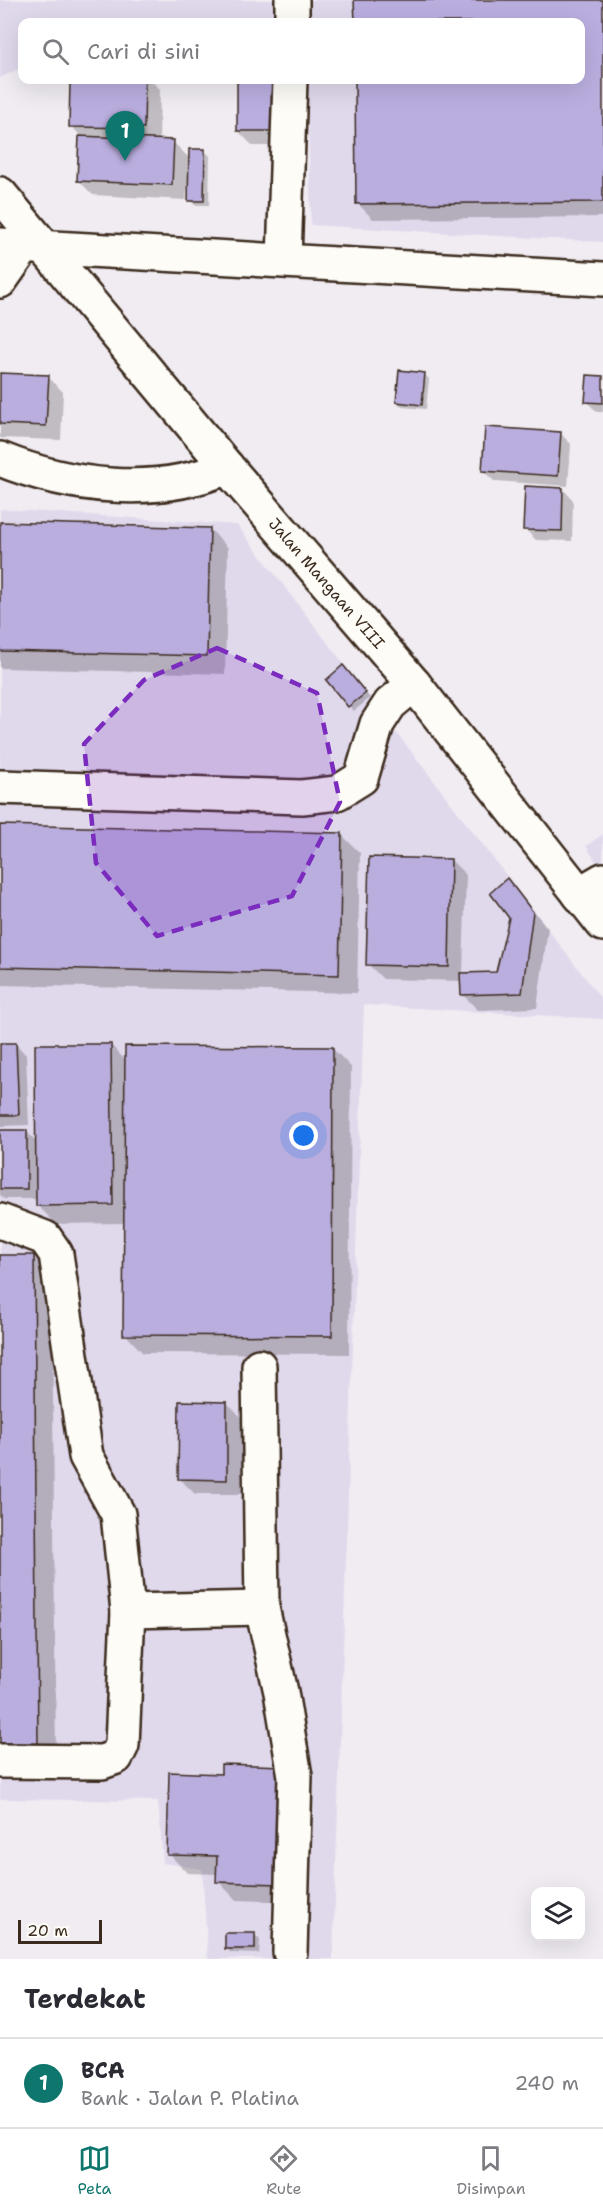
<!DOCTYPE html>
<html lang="id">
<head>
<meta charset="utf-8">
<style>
	body { margin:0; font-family:"Shantell Sans",sans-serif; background:#f2f2f3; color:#2b2b33 }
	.controls { position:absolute; right:18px; bottom:18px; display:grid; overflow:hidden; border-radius:12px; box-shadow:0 6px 24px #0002 }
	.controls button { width:54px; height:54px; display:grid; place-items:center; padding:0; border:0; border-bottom:2px solid #e1e1e2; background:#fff; color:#2b2b33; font:30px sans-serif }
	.scale { position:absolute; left:18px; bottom:15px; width:84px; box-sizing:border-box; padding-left:6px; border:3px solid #3b2a1e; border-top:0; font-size:16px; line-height:21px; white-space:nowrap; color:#3b2a1e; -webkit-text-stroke:4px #fdfcf7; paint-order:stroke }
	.you { position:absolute; left:304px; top:1136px; width:21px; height:21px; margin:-15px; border:4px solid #fff; border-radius:50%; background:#1a73e8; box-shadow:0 0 0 9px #1a73e833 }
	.badge { display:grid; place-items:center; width:39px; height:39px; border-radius:50%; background:#0f766e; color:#fff; font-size:20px; font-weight:700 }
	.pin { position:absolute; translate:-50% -50px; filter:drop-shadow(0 2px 3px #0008) }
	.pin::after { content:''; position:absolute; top:32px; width:21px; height:18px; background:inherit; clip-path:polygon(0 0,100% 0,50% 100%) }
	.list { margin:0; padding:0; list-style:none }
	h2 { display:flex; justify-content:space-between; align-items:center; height:78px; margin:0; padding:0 24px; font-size:26px }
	h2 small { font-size:20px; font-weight:400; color:#7c7c81 }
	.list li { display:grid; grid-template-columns:39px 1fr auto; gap:18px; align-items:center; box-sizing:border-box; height:90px; padding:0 24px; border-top:2px solid #e1e1e2 }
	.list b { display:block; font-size:22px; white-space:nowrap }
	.list p { margin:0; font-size:20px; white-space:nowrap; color:#7c7c81 }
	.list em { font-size:20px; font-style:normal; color:#7c7c81 }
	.icon { flex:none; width:33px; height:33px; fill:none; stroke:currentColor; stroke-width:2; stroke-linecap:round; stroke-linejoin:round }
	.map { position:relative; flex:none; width:603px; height:1959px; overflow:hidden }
	.search { position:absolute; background:#fff; box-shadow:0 6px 24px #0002; left:18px; right:18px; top:18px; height:66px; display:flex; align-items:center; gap:15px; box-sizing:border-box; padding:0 21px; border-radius:12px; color:#7c7c81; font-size:22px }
	.sheet { height:168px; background:#fff }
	nav { display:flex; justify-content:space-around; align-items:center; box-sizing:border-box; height:84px; border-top:2px solid #e1e1e2; background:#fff; font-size:16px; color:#7c7c81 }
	nav a { display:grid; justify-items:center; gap:3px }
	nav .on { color:#0f766e }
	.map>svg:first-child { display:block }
	.built { fill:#e0d9ec }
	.shadow { fill:#0003 }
	.building { fill:#baaedf; stroke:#3b2a1e; stroke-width:1.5 }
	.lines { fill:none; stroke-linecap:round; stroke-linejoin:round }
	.minor-casing { stroke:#3b2a1e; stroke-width:38 }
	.minor { stroke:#fdfcf7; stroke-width:33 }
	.marked { fill:#7b2cbf; fill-opacity:0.2; stroke:#7b2cbf; stroke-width:4.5; stroke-dasharray:12 8; stroke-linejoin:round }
	.labels { text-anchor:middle; stroke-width:4.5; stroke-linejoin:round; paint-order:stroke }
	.street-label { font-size:16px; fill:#3b2a1e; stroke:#fdfcf7 }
</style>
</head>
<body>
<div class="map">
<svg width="603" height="1959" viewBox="0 0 603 1959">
	<rect width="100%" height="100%" fill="#f0ecf2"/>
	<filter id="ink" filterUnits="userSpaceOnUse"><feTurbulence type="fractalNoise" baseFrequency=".0167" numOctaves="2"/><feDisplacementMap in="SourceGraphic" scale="12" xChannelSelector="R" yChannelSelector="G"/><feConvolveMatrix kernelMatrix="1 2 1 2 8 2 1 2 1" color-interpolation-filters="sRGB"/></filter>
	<g filter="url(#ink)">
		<g class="built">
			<path d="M0,0H603V242L311,225L307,80H580V22H288L228,20V22H22V67L0,78Z"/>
			<path d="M0,509L237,525L603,1001V1019L364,1005L333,1959H208L202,1869L163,1863L158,1801L0,1799Z"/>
			<path d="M603,834V872L586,846Z"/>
		</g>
		<g class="shadow">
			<path d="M356,0H603V217L373,219L358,204L357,80H580V22H356Z"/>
			<path d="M72,80H150L160,89L159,141L173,142L190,159L205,151L210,156L209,205H195L189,200L190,185H187L186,200L93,195L78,180L81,136L71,126Z"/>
			<path d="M238,80H287V146H253L238,131Z"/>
			<path d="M424,374L429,379L426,409L402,407L397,402Z"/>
			<path d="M0,375L48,377L63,392L61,440L0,438Z"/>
			<path d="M603,377V412H597L587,402Z"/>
			<path d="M560,433L571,444L568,486L494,481L483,471Z"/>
			<path d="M563,489L573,500L572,541L536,540L525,529Z"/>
			<path d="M0,524L210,529L228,548L225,674L0,668Z"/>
			<path d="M348,672L370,698L354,711L328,680Z"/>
			<path d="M0,826L342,835L360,853L357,993L0,985Z"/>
			<path d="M451,860L466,875L463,974L497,973L510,918L507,880L548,928L537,1008L478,1010L463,995L462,981L383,979L368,964Z"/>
			<path d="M16,1044L26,1055L29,1125L0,1126V1045Z"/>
			<path d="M111,1045L126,1061L332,1048L351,1067L349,1354L143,1353L125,1334V1223L56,1224L37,1205V1199H4L0,1195V1132H27L37,1142Z"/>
			<path d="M33,1256L52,1275L56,1764H0V1257Z"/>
			<path d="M227,1403L242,1418L241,1494H195L180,1479Z"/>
			<path d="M171,1773L297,1902L236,1900L218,1881V1874L187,1873L169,1854Z"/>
			<path d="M255,1935L260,1940L259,1954L231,1953L226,1948Z"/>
		</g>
		<g class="building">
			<path d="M354,0H603V202L356,204L355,80H580V22H355Z"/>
			<path d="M70,80H145L144,128L69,127Z"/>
			<rect x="237" y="80" width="36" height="51"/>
			<path d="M79,136L174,140L172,185L77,181Z"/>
			<path d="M189,149H205L204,201H188Z"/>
			<path d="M399,370L425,373L422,405L396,402Z"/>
			<path d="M0,373L49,375L46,426L0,424Z"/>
			<path d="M587,375L603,376V403L585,402Z"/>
			<path d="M485,427L561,432L558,476L482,471Z"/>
			<path d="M525,486L563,488L562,531L523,530Z"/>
			<path d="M0,522L210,528L207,656L0,651Z"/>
			<path d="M343,665L366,693L348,707L326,680Z"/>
			<path d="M0,825L342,833L339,975L0,967Z"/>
			<path d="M369,857L451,859L449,967L366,965Z"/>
			<path d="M507,878L533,912L522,993L461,995L460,973L496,972L509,918L490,893Z"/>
			<path d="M0,1043H16L19,1115H0Z"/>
			<path d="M35,1044H111L113,1205L36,1206Z"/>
			<path d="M125,1046L333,1047L332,1336L123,1335Z"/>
			<rect x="0" y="1130" width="27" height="59"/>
			<path d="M0,1255H34L38,1746H0Z"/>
			<path d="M179,1401L227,1402V1480L178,1479Z"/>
			<path d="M221,1764L283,1766L279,1884L216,1882L217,1856L167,1855L169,1772L221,1774Z"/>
			<rect x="225" y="1933" width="30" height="16"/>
		</g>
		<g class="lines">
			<defs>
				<g id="minor">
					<path d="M292,22V0"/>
					<path d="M0,194L227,467L414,684L603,924"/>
					<path d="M0,245L603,279"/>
					<path d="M284,260L290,80"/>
					<path d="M0,281L24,247"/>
					<path d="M0,459C69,487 156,498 227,467"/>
					<path d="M0,787L302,797L337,793L361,778L377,724L390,704L414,684"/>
					<path d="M579,894L603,880"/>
					<path d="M0,1221L45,1238L56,1254L86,1456L118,1514L128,1611L122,1745L116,1757L102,1762L0,1761"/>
					<path d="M259,1366L262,1608L281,1692L295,1776L290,1952"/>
					<path d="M128,1611L262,1608"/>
				</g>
			</defs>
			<use href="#minor" class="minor-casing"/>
			<use href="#minor" class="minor"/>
		</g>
	</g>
	<path class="marked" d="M217,648L317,693L340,802L292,896L157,936L96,863L84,744L144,680Z"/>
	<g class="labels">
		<g class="street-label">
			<text transform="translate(327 583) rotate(49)" y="6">Jalan Mangaan VIII</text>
		</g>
	</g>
</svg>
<div class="controls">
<button><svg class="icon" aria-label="layers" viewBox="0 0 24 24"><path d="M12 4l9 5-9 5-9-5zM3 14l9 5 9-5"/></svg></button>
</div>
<div class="scale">20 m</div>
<div class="you"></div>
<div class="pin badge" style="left:125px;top:161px">1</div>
<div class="search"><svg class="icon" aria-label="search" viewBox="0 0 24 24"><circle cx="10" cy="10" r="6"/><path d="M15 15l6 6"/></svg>Cari di sini</div>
</div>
<section class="sheet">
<h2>Terdekat<small></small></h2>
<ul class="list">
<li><span class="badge">1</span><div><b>BCA</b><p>Bank · Jalan P. Platina</p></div><em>240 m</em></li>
</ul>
</section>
<nav>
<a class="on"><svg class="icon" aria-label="map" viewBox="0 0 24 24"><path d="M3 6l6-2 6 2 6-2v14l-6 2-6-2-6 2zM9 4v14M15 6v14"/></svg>Peta</a>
<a><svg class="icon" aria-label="directions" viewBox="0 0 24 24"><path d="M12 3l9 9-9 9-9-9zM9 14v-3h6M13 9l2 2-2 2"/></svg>Rute</a>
<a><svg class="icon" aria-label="saved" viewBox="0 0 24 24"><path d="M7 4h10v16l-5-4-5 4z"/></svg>Disimpan</a>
</nav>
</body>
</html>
